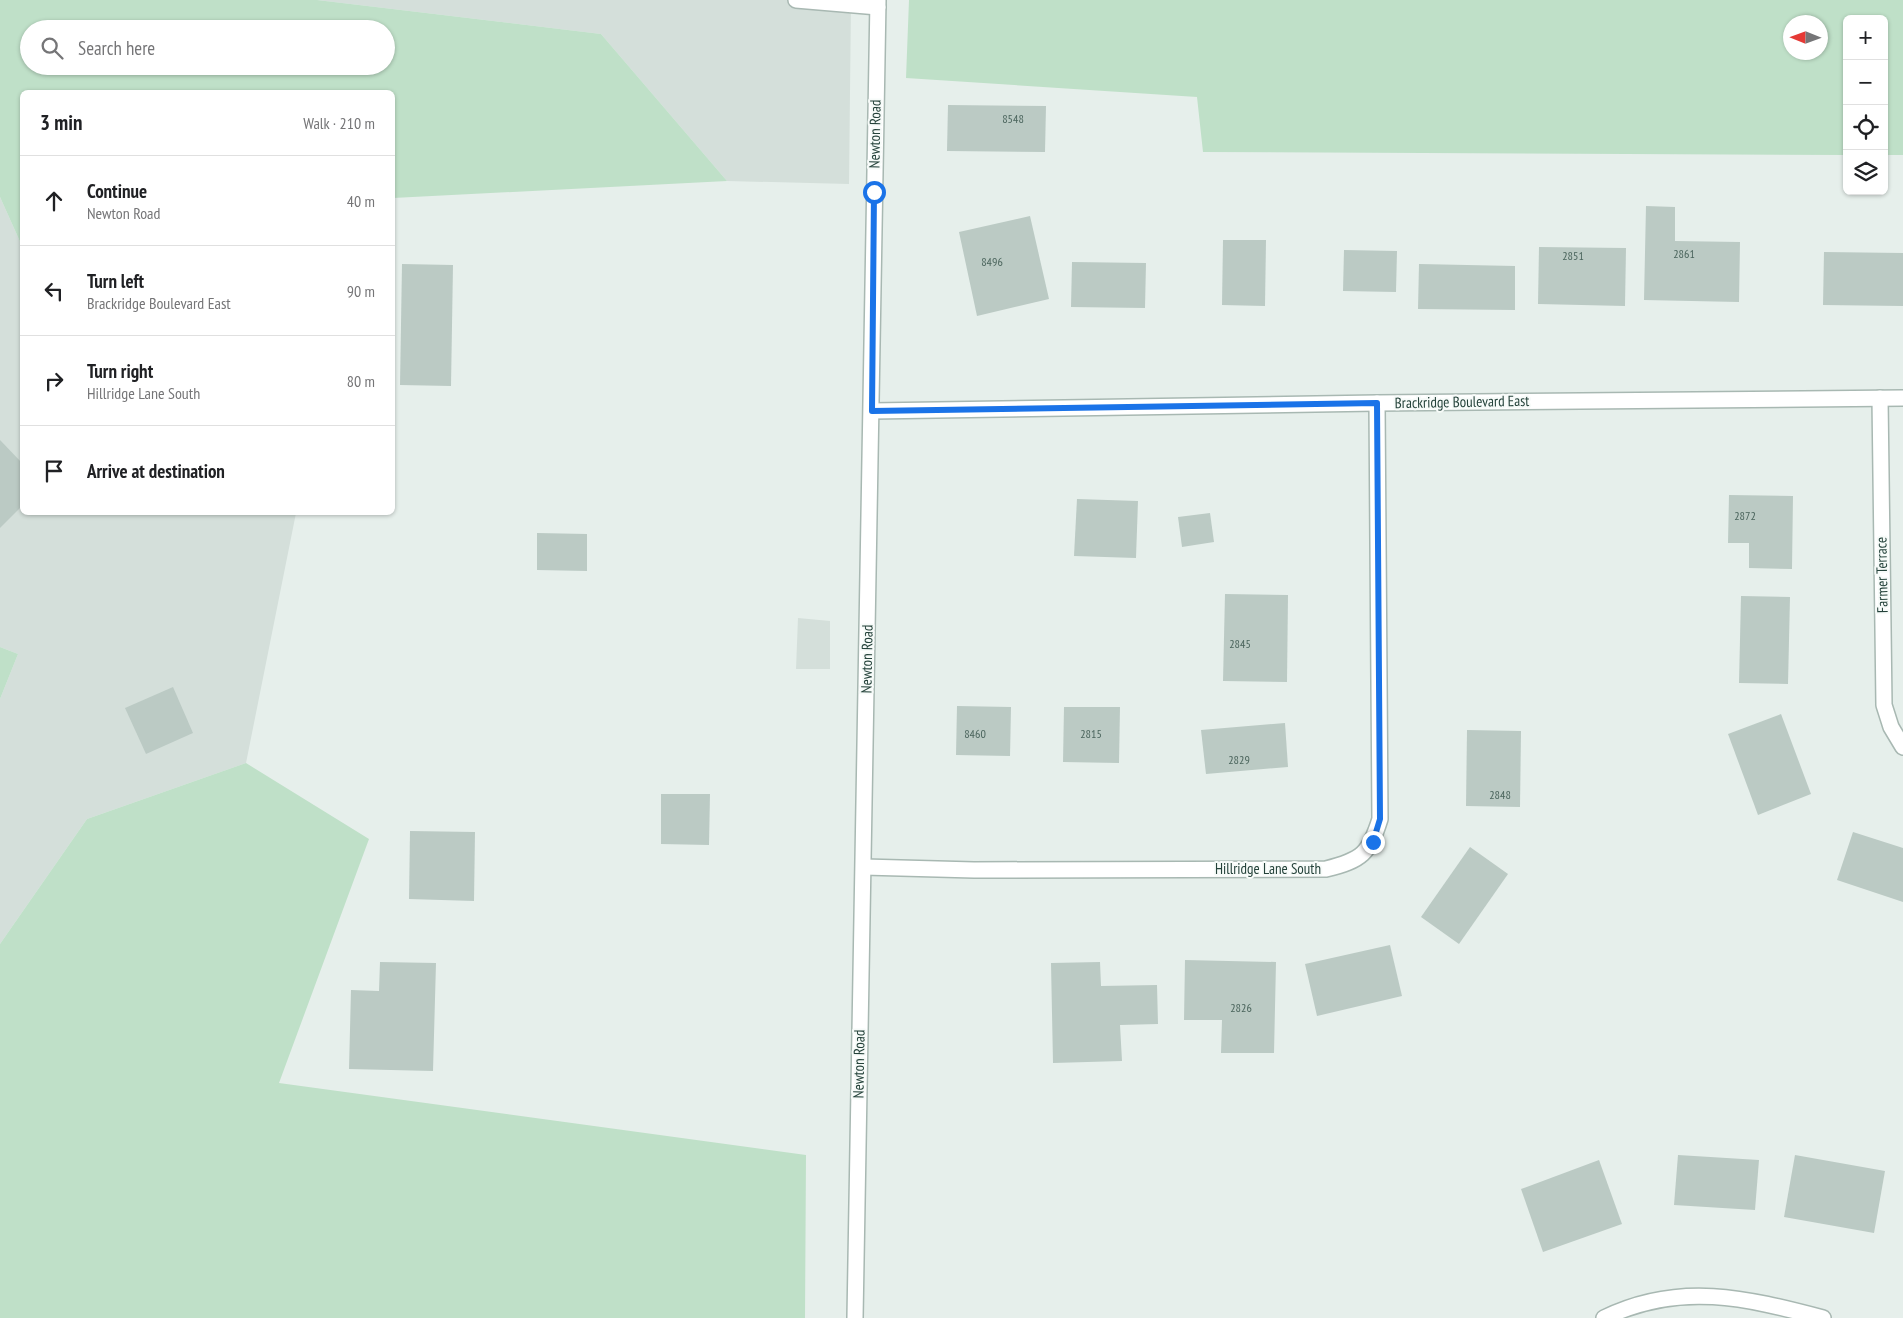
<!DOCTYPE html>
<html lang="en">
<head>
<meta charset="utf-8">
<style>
	body { margin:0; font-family:"PT Sans Narrow",sans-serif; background:#f2f2f2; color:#202124 }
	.controls { position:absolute; right:15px; top:15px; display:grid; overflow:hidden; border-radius:8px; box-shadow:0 1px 4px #0004 }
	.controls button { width:45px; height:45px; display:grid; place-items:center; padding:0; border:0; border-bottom:1px solid #e0e0e0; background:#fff; color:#202124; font:25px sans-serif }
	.compass { position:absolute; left:1783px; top:15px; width:45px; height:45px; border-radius:50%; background:#fff; box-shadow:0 1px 4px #0004; rotate:271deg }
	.stop { position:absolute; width:15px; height:15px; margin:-11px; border:4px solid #1a73e8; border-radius:50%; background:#fff }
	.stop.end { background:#1a73e8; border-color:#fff; box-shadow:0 1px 5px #0008 }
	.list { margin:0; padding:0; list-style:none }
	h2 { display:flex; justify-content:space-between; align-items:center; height:65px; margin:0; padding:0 20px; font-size:21px }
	h2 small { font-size:16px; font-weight:400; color:#757577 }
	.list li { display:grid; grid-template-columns:32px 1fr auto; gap:15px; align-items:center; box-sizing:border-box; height:90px; padding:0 20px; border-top:1px solid #e0e0e0 }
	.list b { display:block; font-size:19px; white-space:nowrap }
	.list p { margin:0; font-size:16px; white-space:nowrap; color:#757577 }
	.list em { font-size:16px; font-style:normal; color:#757577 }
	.icon { flex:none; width:28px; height:28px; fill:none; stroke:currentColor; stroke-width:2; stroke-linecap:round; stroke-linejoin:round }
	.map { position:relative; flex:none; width:1903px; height:1318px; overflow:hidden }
	.search { position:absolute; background:#fff; box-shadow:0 1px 4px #0004; left:20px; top:20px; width:375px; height:55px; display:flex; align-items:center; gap:12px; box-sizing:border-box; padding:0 18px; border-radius:28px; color:#757577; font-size:19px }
	.panel { position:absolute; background:#fff; box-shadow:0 1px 4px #0004; left:20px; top:90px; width:375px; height:425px; border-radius:8px }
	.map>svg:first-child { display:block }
	.built { fill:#d4dfda }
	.green { fill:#bfe0c8; fill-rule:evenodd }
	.building { fill:#bbcac4 }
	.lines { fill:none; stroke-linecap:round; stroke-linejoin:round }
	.minor-casing { stroke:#a8b8b2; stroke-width:18 }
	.minor { stroke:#fff; stroke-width:15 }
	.route { stroke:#1a73e8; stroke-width:6 }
	.labels { text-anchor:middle; stroke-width:4; stroke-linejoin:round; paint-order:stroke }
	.number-label { font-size:12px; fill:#4a645c }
	.street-label { font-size:15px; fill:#24423a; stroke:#f7fbf9 }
</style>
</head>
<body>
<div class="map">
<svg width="1903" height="1318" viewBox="0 0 1903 1318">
	<rect width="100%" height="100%" fill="#e6efeb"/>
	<g class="built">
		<path d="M317,0H851L849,184L727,181L601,34Z"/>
		<path d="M0,197L22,246V512L296,513L246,763L87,819L0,944V699L18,654L0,647Z"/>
		<path d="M798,618L830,621V669H796Z"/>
	</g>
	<g class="green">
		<path d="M0,0H317L601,34L727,181L393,198L392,92H22V246L0,197ZM29,29H386V66H29Z"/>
		<path d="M909,0H1903V155H1884V19H1847V155L1203,152L1197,97L906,78ZM1820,22V52H1790V22Z"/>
		<path d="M0,647L18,654L0,699Z"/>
		<path d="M246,763L369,839L279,1083L806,1155L805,1318H0V944L87,819Z"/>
	</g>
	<g class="building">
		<path d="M948,105L1046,106L1045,152L947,151Z"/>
		<path d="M1646,206L1675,207V241L1740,242L1739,302L1644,300Z"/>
		<path d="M1030,216L1049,299L977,316L959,232Z"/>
		<path d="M1223,240H1266L1265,306L1222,305Z"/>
		<path d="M1539,247L1626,248L1625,306L1538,304Z"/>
		<path d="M1344,250L1397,251L1396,292L1343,291Z"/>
		<path d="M1824,252L1903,253V306L1823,305Z"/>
		<path d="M1072,262L1146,263L1145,308L1071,307Z"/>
		<path d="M402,264L453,265L451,386L400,385Z"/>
		<path d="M1419,264L1515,266V310L1418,309Z"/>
		<path d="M0,440L22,463V506L0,528Z"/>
		<path d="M1729,495L1793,496L1792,569L1749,568V543H1728Z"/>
		<path d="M1077,499L1138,501L1136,558L1074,556Z"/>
		<path d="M1210,513L1214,542L1182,547L1178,517Z"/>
		<path d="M537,533L587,534V571L537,570Z"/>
		<path d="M1225,594L1288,595L1287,682L1223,681Z"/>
		<path d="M1741,596L1790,597L1788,684L1739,683Z"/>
		<path d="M173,687L193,733L146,754L125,708Z"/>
		<path d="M957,706L1011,707L1010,756L956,755Z"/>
		<path d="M1064,707H1120L1119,763L1063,762Z"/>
		<path d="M1781,714L1811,794L1758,815L1728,734Z"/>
		<path d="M1285,723L1288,767L1206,774L1201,730Z"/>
		<path d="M1467,730L1521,731L1520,807L1466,806Z"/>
		<path d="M661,794H710L709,845L661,844Z"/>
		<path d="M410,831L475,832L474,901L409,899Z"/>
		<path d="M1853,832L1903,848V902L1837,880Z"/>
		<path d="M1470,847L1508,874L1459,944L1421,917Z"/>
		<path d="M1390,945L1402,996L1317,1016L1305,964Z"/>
		<path d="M1185,960L1276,962L1274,1053H1221L1222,1020H1184Z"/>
		<path d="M380,962L436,963L433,1071L349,1069L351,990L379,991Z"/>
		<path d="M1100,962L1101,986L1157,985L1158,1024L1120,1025L1122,1061L1053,1063L1051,963Z"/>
		<path d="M1678,1155L1759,1160L1755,1210L1674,1205Z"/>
		<path d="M1795,1155L1885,1171L1874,1233L1784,1217Z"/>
		<path d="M1599,1160L1622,1224L1543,1252L1521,1189Z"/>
	</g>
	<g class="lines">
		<defs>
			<g id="minor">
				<path d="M796,0L878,7"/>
				<path d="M1880,398L1884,705L1891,727L1903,747"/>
				<path d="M872,411L1377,403L1903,398"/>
				<path d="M864,867L974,870L1326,869C1362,860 1369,854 1380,819L1377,403"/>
				<path d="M855,1318L878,0"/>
				<path d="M1604,1318C1680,1281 1746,1298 1823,1318"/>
			</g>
		</defs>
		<use href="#minor" class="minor-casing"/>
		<use href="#minor" class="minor"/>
	</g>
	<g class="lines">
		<path class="route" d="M874,192L872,411L1377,403L1380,819L1373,842"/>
	</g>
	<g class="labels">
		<g class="number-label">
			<text x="1013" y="123">8548</text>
			<text x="1684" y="258">2861</text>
			<text x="1573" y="260">2851</text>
			<text x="992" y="266">8496</text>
			<text x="1745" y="520">2872</text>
			<text x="1240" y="648">2845</text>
			<text x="975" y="738">8460</text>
			<text x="1091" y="738">2815</text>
			<text x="1239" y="764">2829</text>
			<text x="1500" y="799">2848</text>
			<text x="1241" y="1012">2826</text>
		</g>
		<g class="street-label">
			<text transform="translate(875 134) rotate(-89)" y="5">Newton Road</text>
			<text transform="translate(1462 402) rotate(-1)" y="5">Brackridge Boulevard East</text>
			<text transform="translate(1882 575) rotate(-91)" y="5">Farmer Terrace</text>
			<text transform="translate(867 659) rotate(-89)" y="5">Newton Road</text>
			<text x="1268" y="874">Hillridge Lane South</text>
			<text transform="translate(859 1064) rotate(-89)" y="5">Newton Road</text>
		</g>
	</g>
</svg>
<div class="controls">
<button>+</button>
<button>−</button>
<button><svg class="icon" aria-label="locate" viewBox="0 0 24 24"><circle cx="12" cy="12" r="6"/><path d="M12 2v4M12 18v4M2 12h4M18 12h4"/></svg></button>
<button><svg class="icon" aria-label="layers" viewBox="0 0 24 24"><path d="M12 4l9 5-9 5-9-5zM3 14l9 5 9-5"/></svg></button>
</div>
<svg class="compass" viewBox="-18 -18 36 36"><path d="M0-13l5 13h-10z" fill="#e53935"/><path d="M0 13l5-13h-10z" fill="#757577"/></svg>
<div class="stop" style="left:874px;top:192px"></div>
<div class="stop end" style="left:1373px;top:842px"></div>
<div class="search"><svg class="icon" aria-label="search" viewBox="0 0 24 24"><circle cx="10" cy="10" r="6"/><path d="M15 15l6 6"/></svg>Search here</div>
<section class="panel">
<h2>3 min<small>Walk · 210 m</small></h2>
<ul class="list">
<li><svg class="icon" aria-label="ahead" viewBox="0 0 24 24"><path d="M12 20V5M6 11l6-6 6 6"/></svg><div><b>Continue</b><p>Newton Road</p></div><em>40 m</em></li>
<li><svg class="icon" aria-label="left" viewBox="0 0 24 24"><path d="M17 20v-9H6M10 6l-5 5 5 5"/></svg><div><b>Turn left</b><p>Brackridge Boulevard East</p></div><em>90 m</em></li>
<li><svg class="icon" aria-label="right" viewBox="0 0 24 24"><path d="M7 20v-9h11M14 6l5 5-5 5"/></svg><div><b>Turn right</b><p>Hillridge Lane South</p></div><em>80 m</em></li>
<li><svg class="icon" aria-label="arrive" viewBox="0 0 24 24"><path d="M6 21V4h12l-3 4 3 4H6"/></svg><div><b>Arrive at destination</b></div></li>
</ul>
</section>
</div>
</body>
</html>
